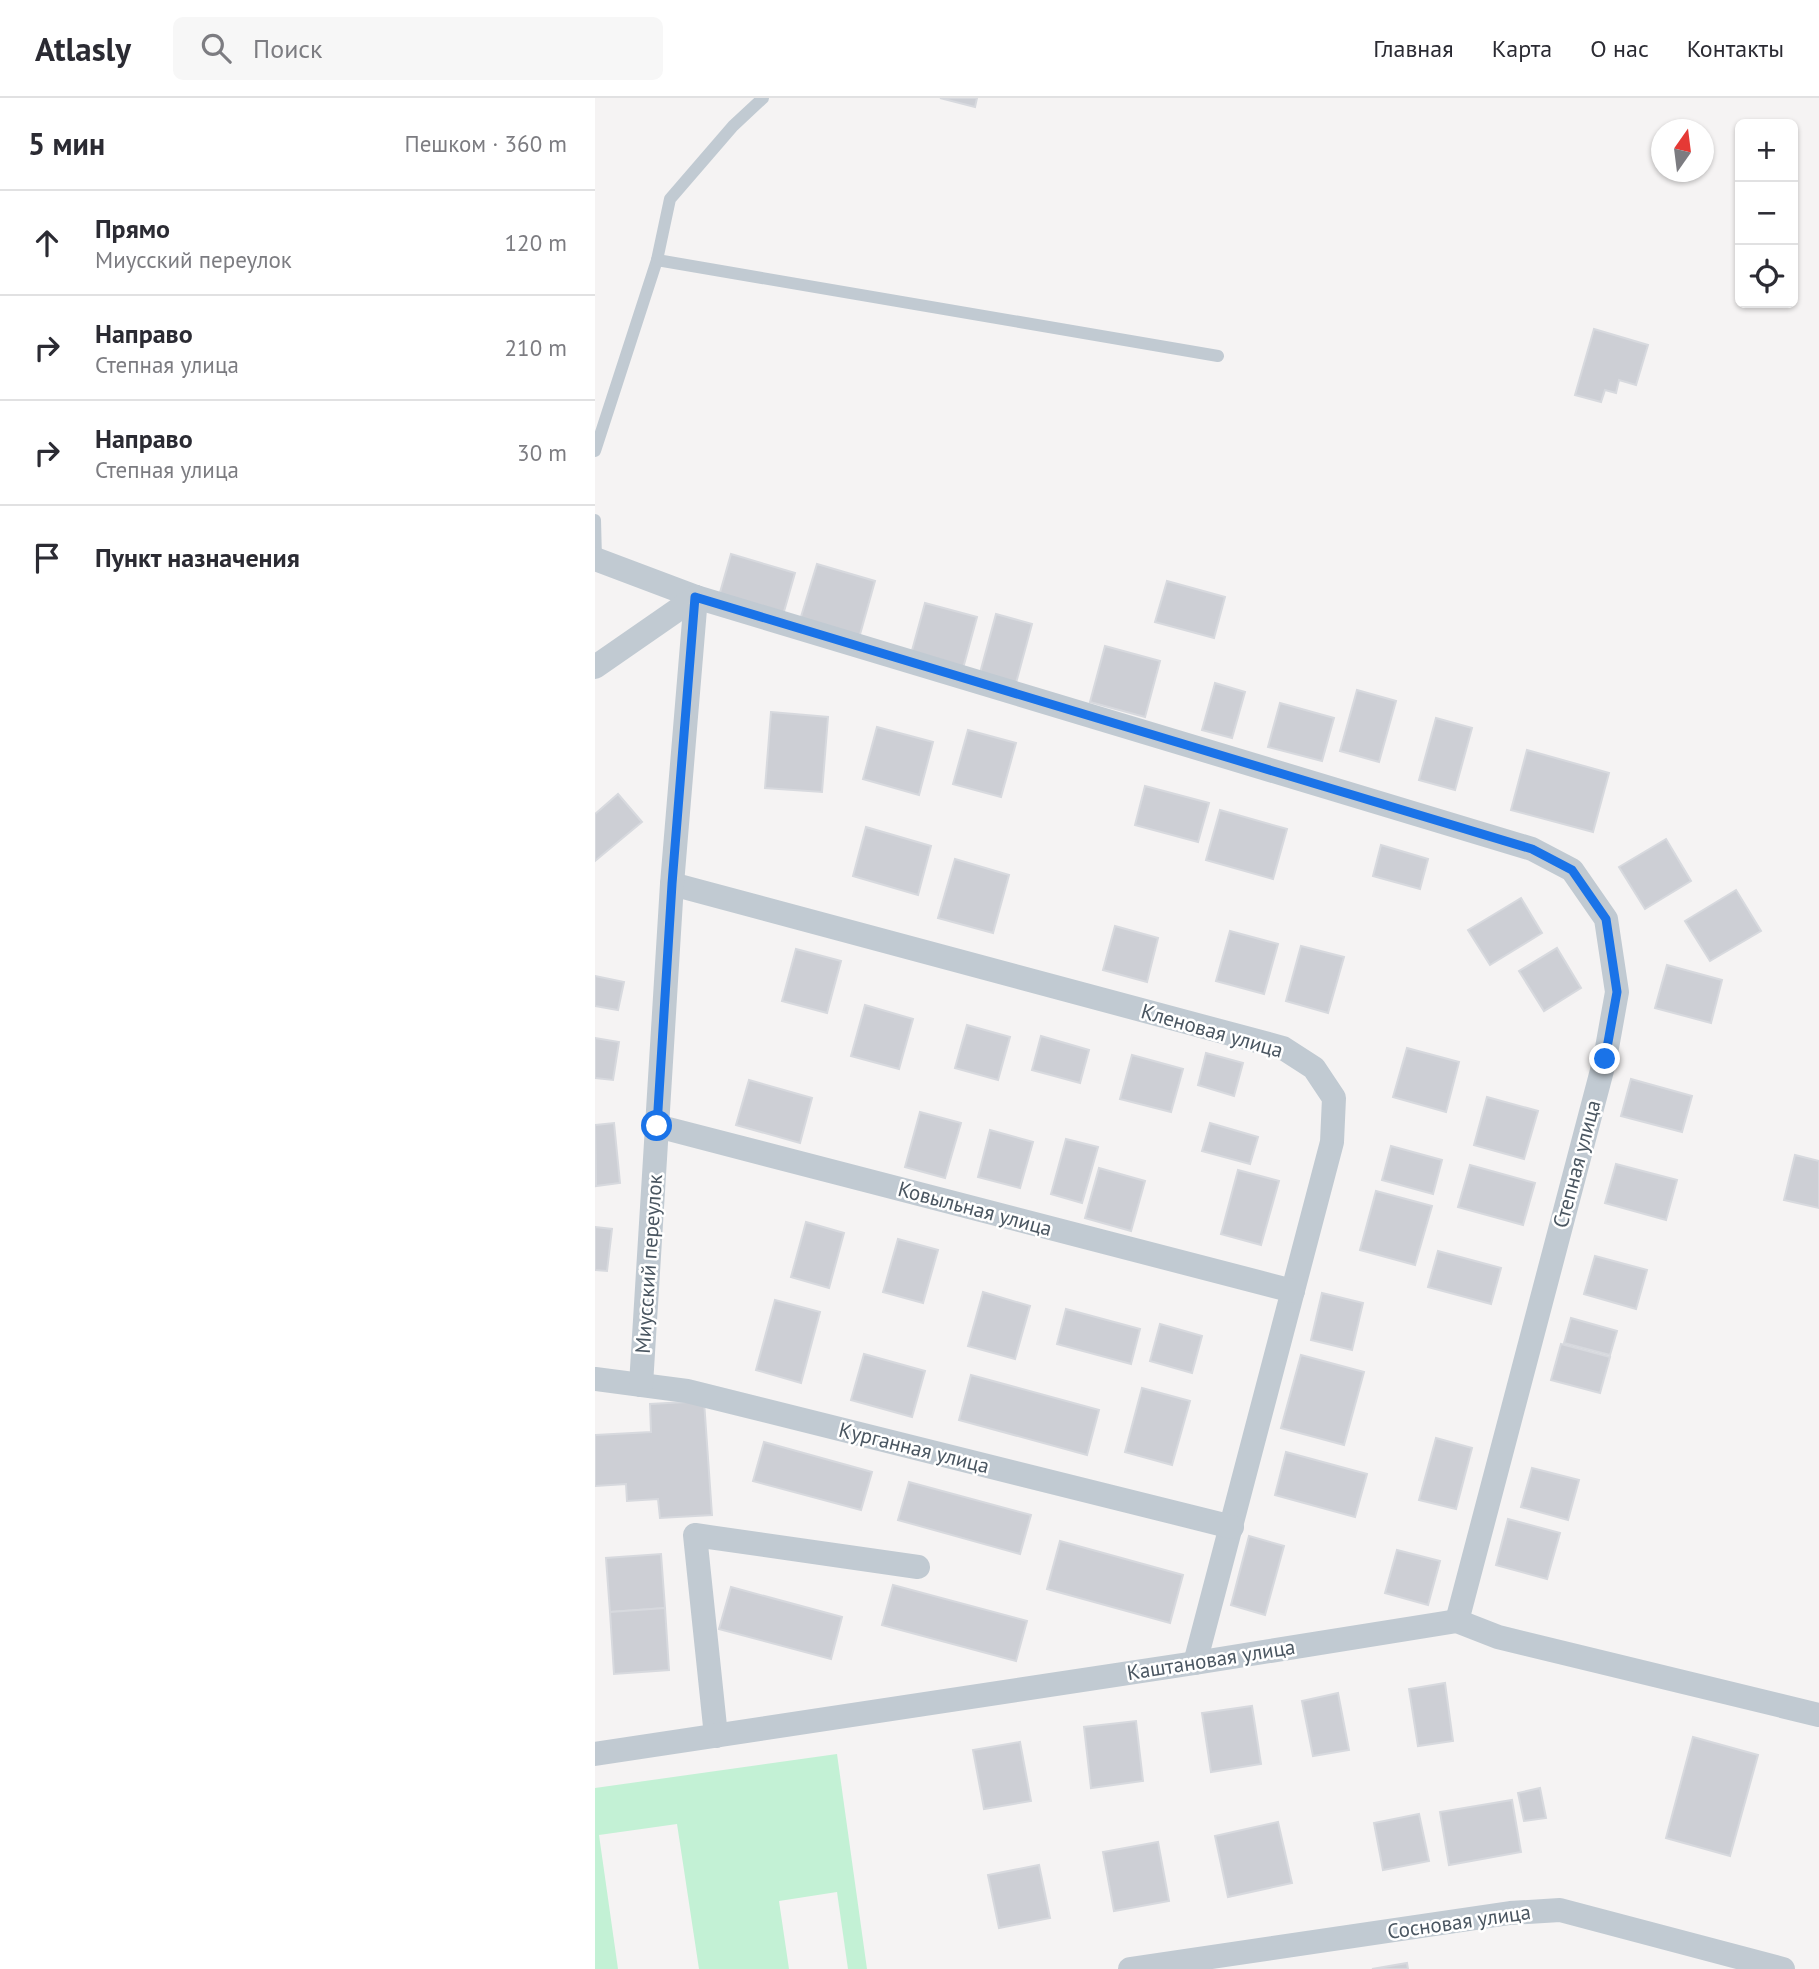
<!DOCTYPE html>
<html lang="ru">
<head>
<meta charset="utf-8">
<style>
	body { margin:0; font-family:"PT Sans",sans-serif; background:#f7f7f7; color:#2b2b33 }
	.controls { position:absolute; right:21px; top:21px; display:grid; overflow:hidden; border-radius:10px; box-shadow:0 2px 5px #0004 }
	.controls button { width:63px; height:63px; display:grid; place-items:center; padding:0; border:0; border-bottom:2px solid #e1e1e2; background:#fff; color:#2b2b33; font:35px sans-serif }
	.compass { position:absolute; left:1056px; top:21px; width:63px; height:63px; border-radius:50%; background:#fff; box-shadow:0 2px 5px #0004; rotate:14deg }
	.stop { position:absolute; width:21px; height:21px; margin:-16px; border:5px solid #1a73e8; border-radius:50%; background:#fff }
	.stop.end { background:#1a73e8; border-color:#fff; box-shadow:0 2px 7px #0008 }
	.list { margin:0; padding:0; list-style:none }
	h2 { display:flex; justify-content:space-between; align-items:center; height:91px; margin:0; padding:0 28px; font-size:30px }
	h2 small { font-size:23px; font-weight:400; color:#7c7c81 }
	.list li { display:grid; grid-template-columns:46px 1fr auto; gap:21px; align-items:center; box-sizing:border-box; height:105px; padding:0 28px; border-top:2px solid #e1e1e2 }
	.list b { display:block; font-size:26px; white-space:nowrap }
	.list p { margin:0; font-size:23px; white-space:nowrap; color:#7c7c81 }
	.list em { font-size:23px; font-style:normal; color:#7c7c81 }
	.icon { flex:none; width:38px; height:38px; fill:none; stroke:currentColor; stroke-width:2; stroke-linecap:round; stroke-linejoin:round }
	.map { position:relative; flex:none; width:1224px; height:1871px; overflow:hidden }
	header { display:flex; align-items:center; gap:42px; box-sizing:border-box; height:98px; padding:0 35px; background:#fff; border-bottom:2px solid #e1e1e2 }
	header strong { font-size:33px }
	nav { display:flex; gap:38px; margin-inline-start:auto; font-size:24px }
	.search { width:490px; height:63px; background:#f7f7f7; display:flex; align-items:center; gap:18px; box-sizing:border-box; padding:0 24px; border-radius:10px; color:#7c7c81; font-size:26px }
	main { display:flex }
	aside { flex:1; background:#fff }
	.map>svg:first-child { display:block }
	.green { fill:#c3f1d5 }
	.building { fill:#cdcfd5; stroke:#d7d9de; stroke-width:2 }
	.lines { fill:none; stroke-linecap:round; stroke-linejoin:round }
	.lane { stroke:#c1cad2; stroke-width:12 }
	.street { stroke:#c1cad2; stroke-width:24 }
	.route { stroke:#1a73e8; stroke-width:9 }
	.labels { text-anchor:middle; stroke-width:5; stroke-linejoin:round; paint-order:stroke }
	.street-label { font-size:21px; fill:#4a5661; stroke:#fff }
</style>
</head>
<body>
<header>
<strong>Atlasly</strong>
<div class="search"><svg class="icon" aria-label="search" viewBox="0 0 24 24"><circle cx="10" cy="10" r="6"/><path d="M15 15l6 6"/></svg>Поиск</div>
<nav><a>Главная</a><a>Карта</a><a>О нас</a><a>Контакты</a></nav>
</header>
<main>
<aside>
<h2>5 мин<small>Пешком · 360 m</small></h2>
<ul class="list">
<li><svg class="icon" aria-label="ahead" viewBox="0 0 24 24"><path d="M12 20V5M6 11l6-6 6 6"/></svg><div><b>Прямо</b><p>Миусский переулок</p></div><em>120 m</em></li>
<li><svg class="icon" aria-label="right" viewBox="0 0 24 24"><path d="M7 20v-9h11M14 6l5 5-5 5"/></svg><div><b>Направо</b><p>Степная улица</p></div><em>210 m</em></li>
<li><svg class="icon" aria-label="right" viewBox="0 0 24 24"><path d="M7 20v-9h11M14 6l5 5-5 5"/></svg><div><b>Направо</b><p>Степная улица</p></div><em>30 m</em></li>
<li><svg class="icon" aria-label="arrive" viewBox="0 0 24 24"><path d="M6 21V4h12l-3 4 3 4H6"/></svg><div><b>Пункт назначения</b></div></li>
</ul>
</aside>
<div class="map">
<svg width="1224" height="1871" viewBox="0 0 1224 1871">
	<rect width="100%" height="100%" fill="#f5f3f3"/>
	<path class="green" d="M242,1656L272,1871H253L242,1794L184,1803L194,1871H104L82,1726L4,1737L23,1871H0V1690Z"/>
	<g class="building">
		<path d="M345,0H382L380,9Z"/>
		<path d="M999,231L1053,247L1041,287L1024,282L1021,295L1010,292L1006,304L980,297Z"/>
		<path d="M136,456L200,475L188,517L124,498Z"/>
		<path d="M222,466L280,483L264,540L205,522Z"/>
		<path d="M572,483L630,499L619,540L560,524Z"/>
		<path d="M330,505L382,519L367,574L315,560Z"/>
		<path d="M401,516L437,526L421,585L385,575Z"/>
		<path d="M510,548L565,563L550,619L495,604Z"/>
		<path d="M620,585L650,594L637,640L607,632Z"/>
		<path d="M762,592L801,603L784,664L745,653Z"/>
		<path d="M685,605L739,620L727,663L673,649Z"/>
		<path d="M176,614L233,619L227,694L170,690Z"/>
		<path d="M841,620L877,630L860,692L824,682Z"/>
		<path d="M282,629L338,644L324,697L268,681Z"/>
		<path d="M373,632L421,645L406,699L358,686Z"/>
		<path d="M932,652L1014,675L998,734L916,712Z"/>
		<path d="M550,688L614,705L603,744L540,727Z"/>
		<path d="M23,696L47,724L0,763V716Z"/>
		<path d="M625,712L692,731L678,781L611,762Z"/>
		<path d="M271,729L336,748L323,797L258,778Z"/>
		<path d="M1071,741L1096,783L1050,811L1024,769Z"/>
		<path d="M786,747L833,761L825,791L778,778Z"/>
		<path d="M360,761L414,777L398,835L343,820Z"/>
		<path d="M1141,792L1166,833L1115,863L1090,823Z"/>
		<path d="M926,800L947,835L895,867L873,832Z"/>
		<path d="M520,828L563,840L552,884L508,872Z"/>
		<path d="M635,833L683,846L669,896L621,883Z"/>
		<path d="M706,848L749,859L733,915L691,903Z"/>
		<path d="M962,850L986,890L949,913L924,873Z"/>
		<path d="M201,851L246,863L232,915L187,903Z"/>
		<path d="M1072,867L1127,882L1116,925L1060,910Z"/>
		<path d="M0,878L29,884L23,912L0,908Z"/>
		<path d="M270,907L318,921L304,971L256,958Z"/>
		<path d="M372,927L415,939L403,982L360,970Z"/>
		<path d="M446,938L494,952L485,985L437,972Z"/>
		<path d="M0,940L24,944L18,982L0,980Z"/>
		<path d="M812,950L864,964L851,1014L798,999Z"/>
		<path d="M611,955L648,965L639,998L603,987Z"/>
		<path d="M537,957L588,971L576,1014L525,1001Z"/>
		<path d="M1036,981L1097,998L1087,1034L1026,1018Z"/>
		<path d="M154,982L217,1000L205,1045L141,1027Z"/>
		<path d="M892,999L943,1013L929,1061L879,1047Z"/>
		<path d="M325,1014L366,1025L350,1080L310,1069Z"/>
		<path d="M19,1025L25,1085L1,1088L0,1027Z"/>
		<path d="M615,1025L663,1039L655,1066L607,1053Z"/>
		<path d="M395,1032L438,1044L425,1090L383,1079Z"/>
		<path d="M471,1041L503,1049L487,1105L456,1096Z"/>
		<path d="M796,1048L847,1062L838,1096L787,1082Z"/>
		<path d="M1200,1057L1224,1063V1110L1189,1102Z"/>
		<path d="M1021,1066L1082,1082L1071,1122L1010,1105Z"/>
		<path d="M875,1067L940,1085L928,1127L863,1109Z"/>
		<path d="M504,1070L550,1083L536,1133L490,1120Z"/>
		<path d="M643,1072L684,1083L666,1147L626,1136Z"/>
		<path d="M781,1093L837,1108L820,1167L765,1152Z"/>
		<path d="M211,1124L249,1135L234,1190L196,1179Z"/>
		<path d="M0,1129L17,1131L12,1173L0,1172Z"/>
		<path d="M303,1141L343,1152L328,1205L288,1194Z"/>
		<path d="M843,1153L906,1170L896,1206L833,1189Z"/>
		<path d="M1000,1158L1052,1172L1041,1211L989,1196Z"/>
		<path d="M388,1194L435,1208L420,1261L373,1248Z"/>
		<path d="M727,1195L768,1205L757,1252L716,1242Z"/>
		<path d="M180,1202L225,1214L206,1285L161,1272Z"/>
		<path d="M471,1211L545,1231L536,1266L462,1246Z"/>
		<path d="M976,1220L1022,1233L1015,1257L969,1245Z"/>
		<path d="M565,1226L607,1238L597,1275L555,1263Z"/>
		<path d="M966,1246L1015,1259L1005,1295L956,1282Z"/>
		<path d="M269,1256L330,1273L317,1319L256,1302Z"/>
		<path d="M706,1257L769,1274L749,1347L686,1330Z"/>
		<path d="M376,1277L504,1312L492,1357L364,1322Z"/>
		<path d="M547,1290L595,1303L577,1367L530,1354Z"/>
		<path d="M109,1303L117,1417L65,1420L63,1401L32,1403L31,1386L0,1388V1337L56,1334L55,1306Z"/>
		<path d="M841,1340L877,1350L861,1411L824,1402Z"/>
		<path d="M169,1344L277,1374L266,1412L158,1383Z"/>
		<path d="M691,1354L772,1376L760,1419L680,1397Z"/>
		<path d="M937,1370L984,1382L973,1422L926,1409Z"/>
		<path d="M314,1384L436,1417L425,1456L303,1422Z"/>
		<path d="M913,1421L965,1435L952,1481L901,1467Z"/>
		<path d="M654,1438L689,1448L670,1517L636,1507Z"/>
		<path d="M465,1443L588,1477L575,1525L452,1491Z"/>
		<path d="M802,1452L845,1463L833,1507L790,1495Z"/>
		<path d="M66,1456L70,1510L15,1514L11,1460Z"/>
		<path d="M298,1487L432,1523L421,1563L287,1527Z"/>
		<path d="M136,1489L247,1519L236,1561L124,1531Z"/>
		<path d="M70,1510L74,1572L19,1576L15,1514Z"/>
		<path d="M850,1585L858,1643L823,1648L814,1591Z"/>
		<path d="M743,1595L754,1652L718,1658L707,1603Z"/>
		<path d="M657,1608L666,1666L616,1674L607,1615Z"/>
		<path d="M541,1623L548,1683L496,1690L489,1629Z"/>
		<path d="M1098,1639L1163,1657L1135,1758L1071,1740Z"/>
		<path d="M425,1644L436,1703L389,1711L378,1652Z"/>
		<path d="M945,1690L951,1720L929,1723L923,1695Z"/>
		<path d="M917,1702L926,1754L854,1767L845,1714Z"/>
		<path d="M824,1716L834,1763L788,1772L779,1725Z"/>
		<path d="M683,1724L697,1785L633,1799L620,1738Z"/>
		<path d="M563,1744L574,1803L519,1813L508,1754Z"/>
		<path d="M444,1767L455,1820L404,1830L393,1777Z"/>
		<path d="M812,1865L813,1871H777Z"/>
	</g>
	<g class="lines">
		<g class="lane">
			<path d="M62,162L75,101L138,28L168,0"/>
			<path d="M0,353L62,162L623,258"/>
			<path d="M0,422L1,461"/>
		</g>
		<g class="street">
			<path d="M0,461L101,499L937,751L977,772L1011,821L1022,894L1010,961L862,1523"/>
			<path d="M0,569L101,499"/>
			<path d="M77,786L688,950L719,970L739,1000L737,1044L600,1565"/>
			<path d="M62,1028L698,1193"/>
			<path d="M0,1281L92,1293L637,1429"/>
			<path d="M46,1287L77,786L101,499"/>
			<path d="M121,1638L100,1437L323,1469"/>
			<path d="M0,1656L600,1565L862,1523L903,1539L1224,1617"/>
			<path d="M535,1871L915,1815L965,1812L1188,1871"/>
		</g>
	</g>
	<g class="lines">
		<path class="route" d="M62,1028L77,786L100,499L937,751L977,772L1011,821L1022,894L1010,961"/>
	</g>
	<g class="labels">
		<g class="street-label">
			<text transform="translate(617 933) rotate(16)" y="7">Кленовая улица</text>
			<text transform="translate(982 1066) rotate(-75)" y="7">Степная улица</text>
			<text transform="translate(380 1111) rotate(15)" y="7">Ковыльная улица</text>
			<text transform="translate(54 1166) rotate(-86)" y="7">Миусский переулок</text>
			<text transform="translate(319 1350) rotate(14)" y="7">Курганная улица</text>
			<text transform="translate(616 1562) rotate(-9)" y="7">Каштановая улица</text>
			<text transform="translate(864 1824) rotate(-8)" y="7">Сосновая улица</text>
		</g>
	</g>
</svg>
<div class="controls">
<button>+</button>
<button>−</button>
<button><svg class="icon" aria-label="locate" viewBox="0 0 24 24"><circle cx="12" cy="12" r="6"/><path d="M12 2v4M12 18v4M2 12h4M18 12h4"/></svg></button>
</div>
<svg class="compass" viewBox="-18 -18 36 36"><path d="M0-13l5 13h-10z" fill="#e53935"/><path d="M0 13l5-13h-10z" fill="#7c7c81"/></svg>
<div class="stop" style="left:62px;top:1028px"></div>
<div class="stop end" style="left:1010px;top:961px"></div>
</div>
</main>
</body>
</html>
